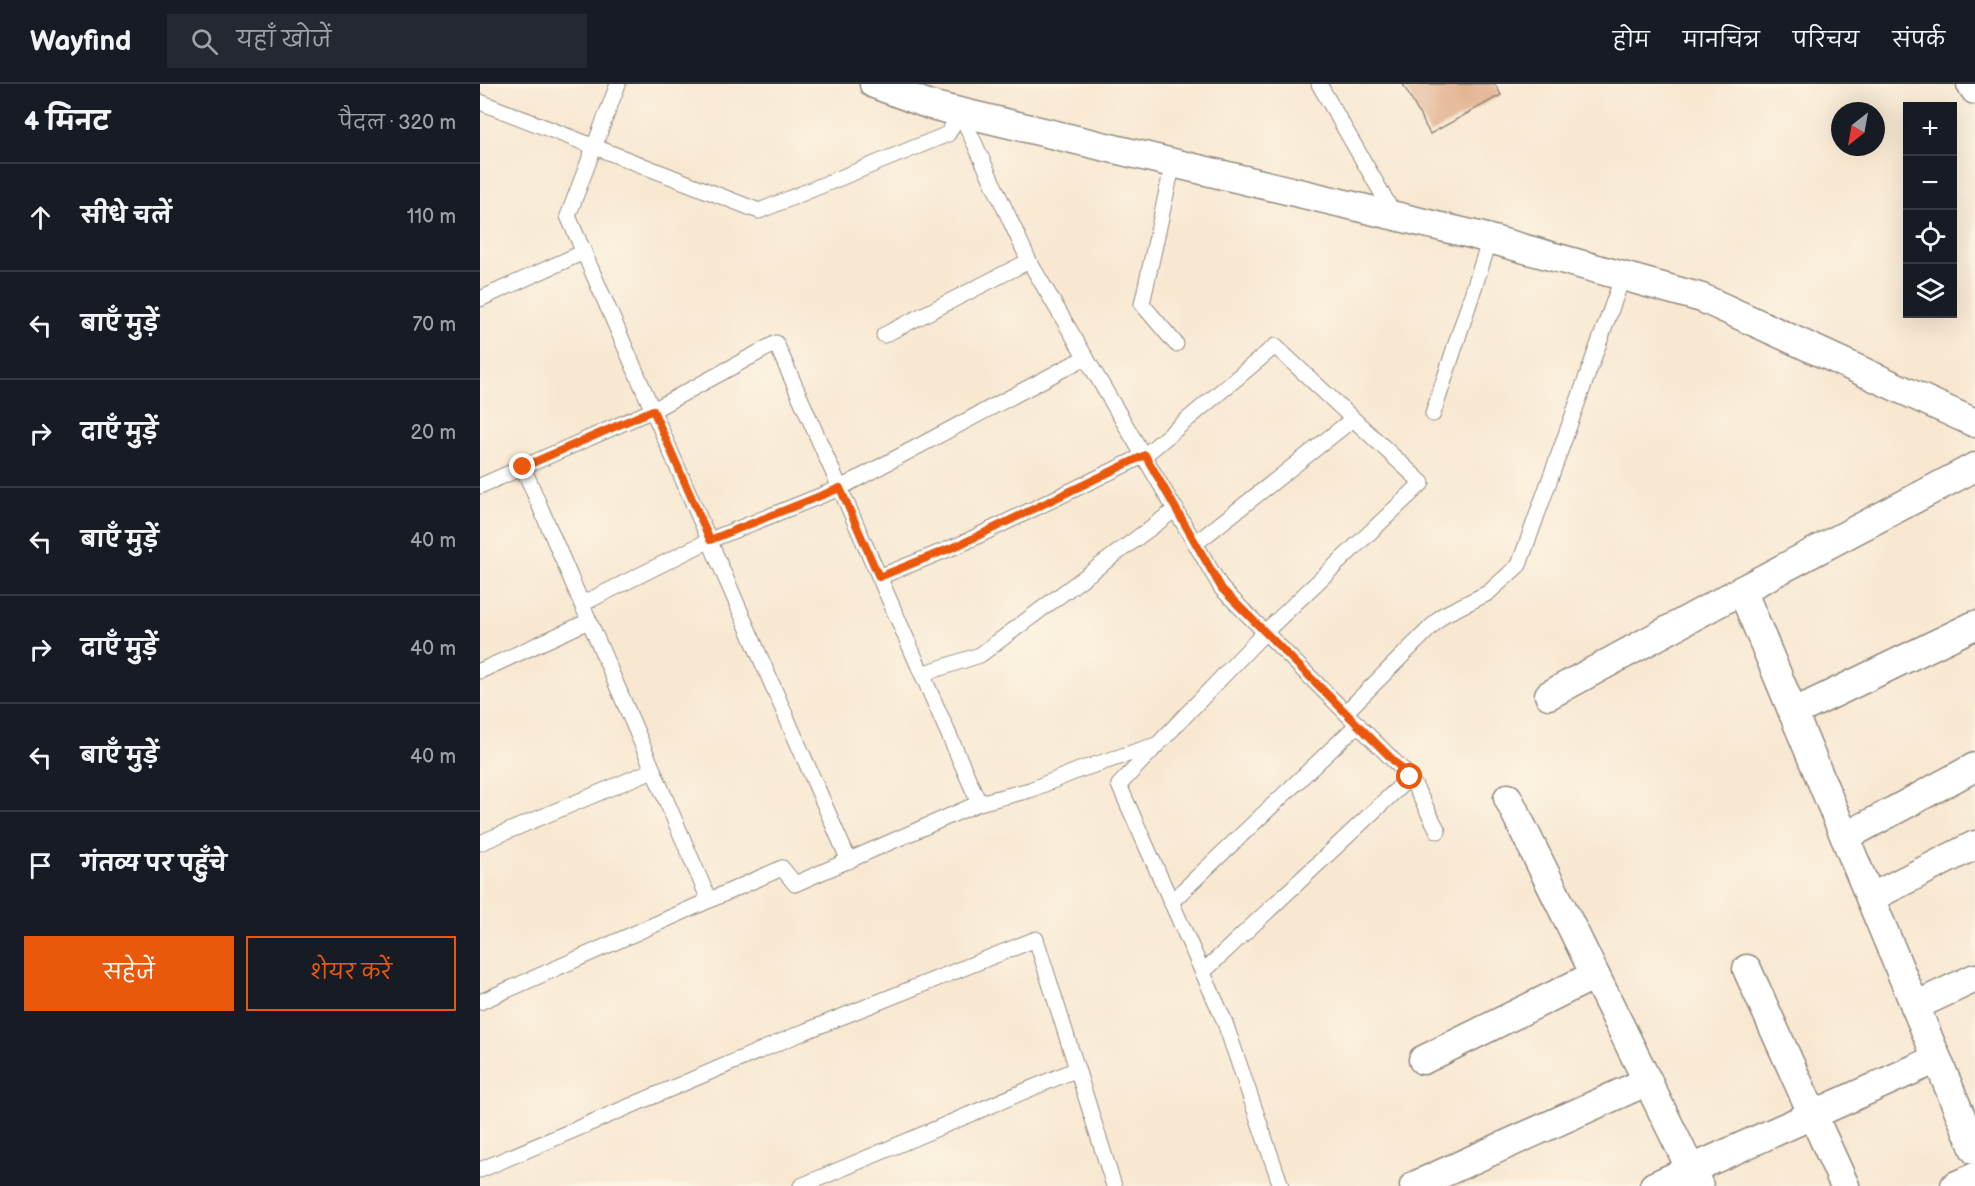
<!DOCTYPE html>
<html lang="hi">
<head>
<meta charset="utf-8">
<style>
	body { margin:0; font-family:"Balsamiq Sans","Playpen Sans Deva",sans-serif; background:#242831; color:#f1f3f6 }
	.controls { position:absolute; right:18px; top:18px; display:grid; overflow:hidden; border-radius:0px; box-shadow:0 6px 24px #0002 }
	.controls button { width:54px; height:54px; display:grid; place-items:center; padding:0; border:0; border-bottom:2px solid #363941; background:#171b24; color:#f1f3f6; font:30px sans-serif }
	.compass { position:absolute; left:1351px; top:18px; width:54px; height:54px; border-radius:50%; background:#171b24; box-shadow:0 6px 24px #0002; rotate:211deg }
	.stop { position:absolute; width:18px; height:18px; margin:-14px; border:4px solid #ea580c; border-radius:50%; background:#fff }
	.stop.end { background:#ea580c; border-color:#fff; box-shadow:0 2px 6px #0008 }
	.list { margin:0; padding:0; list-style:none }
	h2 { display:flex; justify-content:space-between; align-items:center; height:78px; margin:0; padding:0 24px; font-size:26px }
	h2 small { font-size:20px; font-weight:400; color:#9ea1a6 }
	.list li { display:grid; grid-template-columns:39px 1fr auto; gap:18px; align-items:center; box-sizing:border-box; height:108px; padding:0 24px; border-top:2px solid #363941 }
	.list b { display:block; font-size:22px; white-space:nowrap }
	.list em { font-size:20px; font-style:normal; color:#9ea1a6 }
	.actions { display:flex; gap:12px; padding:18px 24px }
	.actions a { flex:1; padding:14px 0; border:2px solid #ea580c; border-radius:0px; text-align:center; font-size:21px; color:#ea580c }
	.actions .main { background:#ea580c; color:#fff }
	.icon { flex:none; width:33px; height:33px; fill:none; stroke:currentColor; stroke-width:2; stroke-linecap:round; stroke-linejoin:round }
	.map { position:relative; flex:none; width:1495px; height:1102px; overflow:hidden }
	header { display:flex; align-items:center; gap:36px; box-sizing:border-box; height:84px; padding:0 30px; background:#171b24; border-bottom:2px solid #363941 }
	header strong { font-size:28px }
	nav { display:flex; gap:33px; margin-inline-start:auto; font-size:21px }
	.search { width:420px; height:54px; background:#242831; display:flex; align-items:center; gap:15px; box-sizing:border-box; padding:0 21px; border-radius:0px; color:#9ea1a6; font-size:22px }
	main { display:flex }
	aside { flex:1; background:#171b24 }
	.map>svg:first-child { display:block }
	.building { fill:#dfa883 }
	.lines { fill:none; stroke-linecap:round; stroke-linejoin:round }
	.lane-casing { stroke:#928a7e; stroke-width:17 }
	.street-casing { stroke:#928a7e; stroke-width:31 }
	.lane { stroke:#fff; stroke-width:15 }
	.street { stroke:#fff; stroke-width:28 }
	.route { stroke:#ea580c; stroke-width:8 }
</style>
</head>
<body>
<header>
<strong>Wayfind</strong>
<div class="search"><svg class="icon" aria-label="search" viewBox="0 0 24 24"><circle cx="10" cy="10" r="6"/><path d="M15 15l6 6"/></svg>यहाँ खोजें</div>
<nav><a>होम</a><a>मानचित्र</a><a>परिचय</a><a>संपर्क</a></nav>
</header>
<main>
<aside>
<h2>4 मिनट<small>पैदल · 320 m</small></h2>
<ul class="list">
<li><svg class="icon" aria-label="ahead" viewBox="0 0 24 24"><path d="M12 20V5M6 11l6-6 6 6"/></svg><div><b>सीधे चलें</b></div><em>110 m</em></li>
<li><svg class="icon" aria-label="left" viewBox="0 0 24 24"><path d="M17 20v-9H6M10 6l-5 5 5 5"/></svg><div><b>बाएँ मुड़ें</b></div><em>70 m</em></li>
<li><svg class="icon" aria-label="right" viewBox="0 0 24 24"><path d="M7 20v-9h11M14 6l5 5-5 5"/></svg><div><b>दाएँ मुड़ें</b></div><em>20 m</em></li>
<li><svg class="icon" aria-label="left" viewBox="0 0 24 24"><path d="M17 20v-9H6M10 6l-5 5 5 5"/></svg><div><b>बाएँ मुड़ें</b></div><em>40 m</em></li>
<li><svg class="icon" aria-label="right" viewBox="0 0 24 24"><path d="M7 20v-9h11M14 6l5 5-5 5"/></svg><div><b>दाएँ मुड़ें</b></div><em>40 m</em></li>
<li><svg class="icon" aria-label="left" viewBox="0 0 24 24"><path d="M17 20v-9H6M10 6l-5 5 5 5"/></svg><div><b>बाएँ मुड़ें</b></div><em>40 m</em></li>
<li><svg class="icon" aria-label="arrive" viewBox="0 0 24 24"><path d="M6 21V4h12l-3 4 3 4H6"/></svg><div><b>गंतव्य पर पहुँचे</b></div></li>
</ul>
<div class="actions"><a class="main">सहेजें</a><a>शेयर करें</a></div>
</aside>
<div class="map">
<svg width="1495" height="1102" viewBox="0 0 1495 1102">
	<rect width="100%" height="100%" fill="#fcf5e5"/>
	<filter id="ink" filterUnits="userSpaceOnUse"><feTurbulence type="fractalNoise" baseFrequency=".0167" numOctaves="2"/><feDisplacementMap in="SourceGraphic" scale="12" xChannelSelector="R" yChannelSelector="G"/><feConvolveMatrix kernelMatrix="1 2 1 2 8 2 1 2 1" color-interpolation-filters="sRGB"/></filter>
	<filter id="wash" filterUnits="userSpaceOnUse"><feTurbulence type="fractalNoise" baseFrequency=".008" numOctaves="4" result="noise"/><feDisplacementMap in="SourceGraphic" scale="24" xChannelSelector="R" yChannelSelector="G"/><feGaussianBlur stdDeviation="1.35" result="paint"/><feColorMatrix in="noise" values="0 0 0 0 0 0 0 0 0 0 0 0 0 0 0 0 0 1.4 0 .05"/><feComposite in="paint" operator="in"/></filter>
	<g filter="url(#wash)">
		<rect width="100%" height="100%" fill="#f8e8d2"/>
		<g id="blocks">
			<path class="building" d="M923,0H1015L1021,11L950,50Z"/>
		</g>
	</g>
	<g filter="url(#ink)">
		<use href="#blocks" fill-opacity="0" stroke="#928a7e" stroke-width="1.5"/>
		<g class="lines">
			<defs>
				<g id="lane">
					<path d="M138,0L88,132L369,777"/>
					<path d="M839,0L915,132"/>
					<path d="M0,18L279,127L468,50L480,28"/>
					<path d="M480,28L549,177L742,505L930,693L958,747"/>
					<path d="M693,79L662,220L696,260"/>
					<path d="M0,215L104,168"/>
					<path d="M404,251L549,177"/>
					<path d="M953,330L1010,155"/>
					<path d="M43,383L229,816"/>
					<path d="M0,402L173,326L296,259L499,719"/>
					<path d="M716,459L873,335"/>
					<path d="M399,493L481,460L665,371L795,262L942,399L785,548L639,701L744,936L801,1102"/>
					<path d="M102,520L230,456L360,404L606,273"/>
					<path d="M0,587L109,537"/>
					<path d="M442,590L500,571L696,425"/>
					<path d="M866,628L963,531L1008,509L1039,481L1143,192"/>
					<path d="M0,759L173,686"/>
					<path d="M691,818L878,640"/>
					<path d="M723,888L930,693"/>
					<path d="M0,918L302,784L315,800L499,719L550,706L599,686L676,661"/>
					<path d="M0,1086L326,947L556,855L634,1102"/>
					<path d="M321,1102L597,985"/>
				</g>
				<g id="street">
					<path d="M394,0L450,21L995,151L1222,214L1495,339"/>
					<path d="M1491,0L1495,6"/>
					<path d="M1262,506L1495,1066"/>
					<path d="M1069,611L1262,506L1495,383"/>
					<path d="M1313,629L1495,541"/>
					<path d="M1028,714L1219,1102"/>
					<path d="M1365,753L1495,683"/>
					<path d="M1390,814L1495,761"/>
					<path d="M1267,885L1365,1102"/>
					<path d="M1435,922L1495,894"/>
					<path d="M943,976L1115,891"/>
					<path d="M934,1102L1168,997"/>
					<path d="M1174,1102L1457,975"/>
					<path d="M1475,1102L1495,1093"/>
				</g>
			</defs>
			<use href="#lane" class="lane-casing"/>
			<use href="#street" class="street-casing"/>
			<use href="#lane" class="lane"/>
			<use href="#street" class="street"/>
		</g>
	</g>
	<g class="lines" filter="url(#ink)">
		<path class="route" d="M43,383L173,326L230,456L360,404L399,493L481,460L665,371L742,505L930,693"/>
	</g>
</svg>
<div class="controls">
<button>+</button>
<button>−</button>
<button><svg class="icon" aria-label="locate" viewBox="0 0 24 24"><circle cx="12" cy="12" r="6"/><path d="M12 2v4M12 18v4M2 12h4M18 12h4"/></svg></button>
<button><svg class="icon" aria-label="layers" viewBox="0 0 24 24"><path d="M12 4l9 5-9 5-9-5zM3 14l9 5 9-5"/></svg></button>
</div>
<svg class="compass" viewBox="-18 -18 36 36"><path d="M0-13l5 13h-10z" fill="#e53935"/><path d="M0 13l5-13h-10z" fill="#9ea1a6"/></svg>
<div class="stop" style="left:930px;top:693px"></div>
<div class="stop end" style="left:43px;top:383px"></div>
</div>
</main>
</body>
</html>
